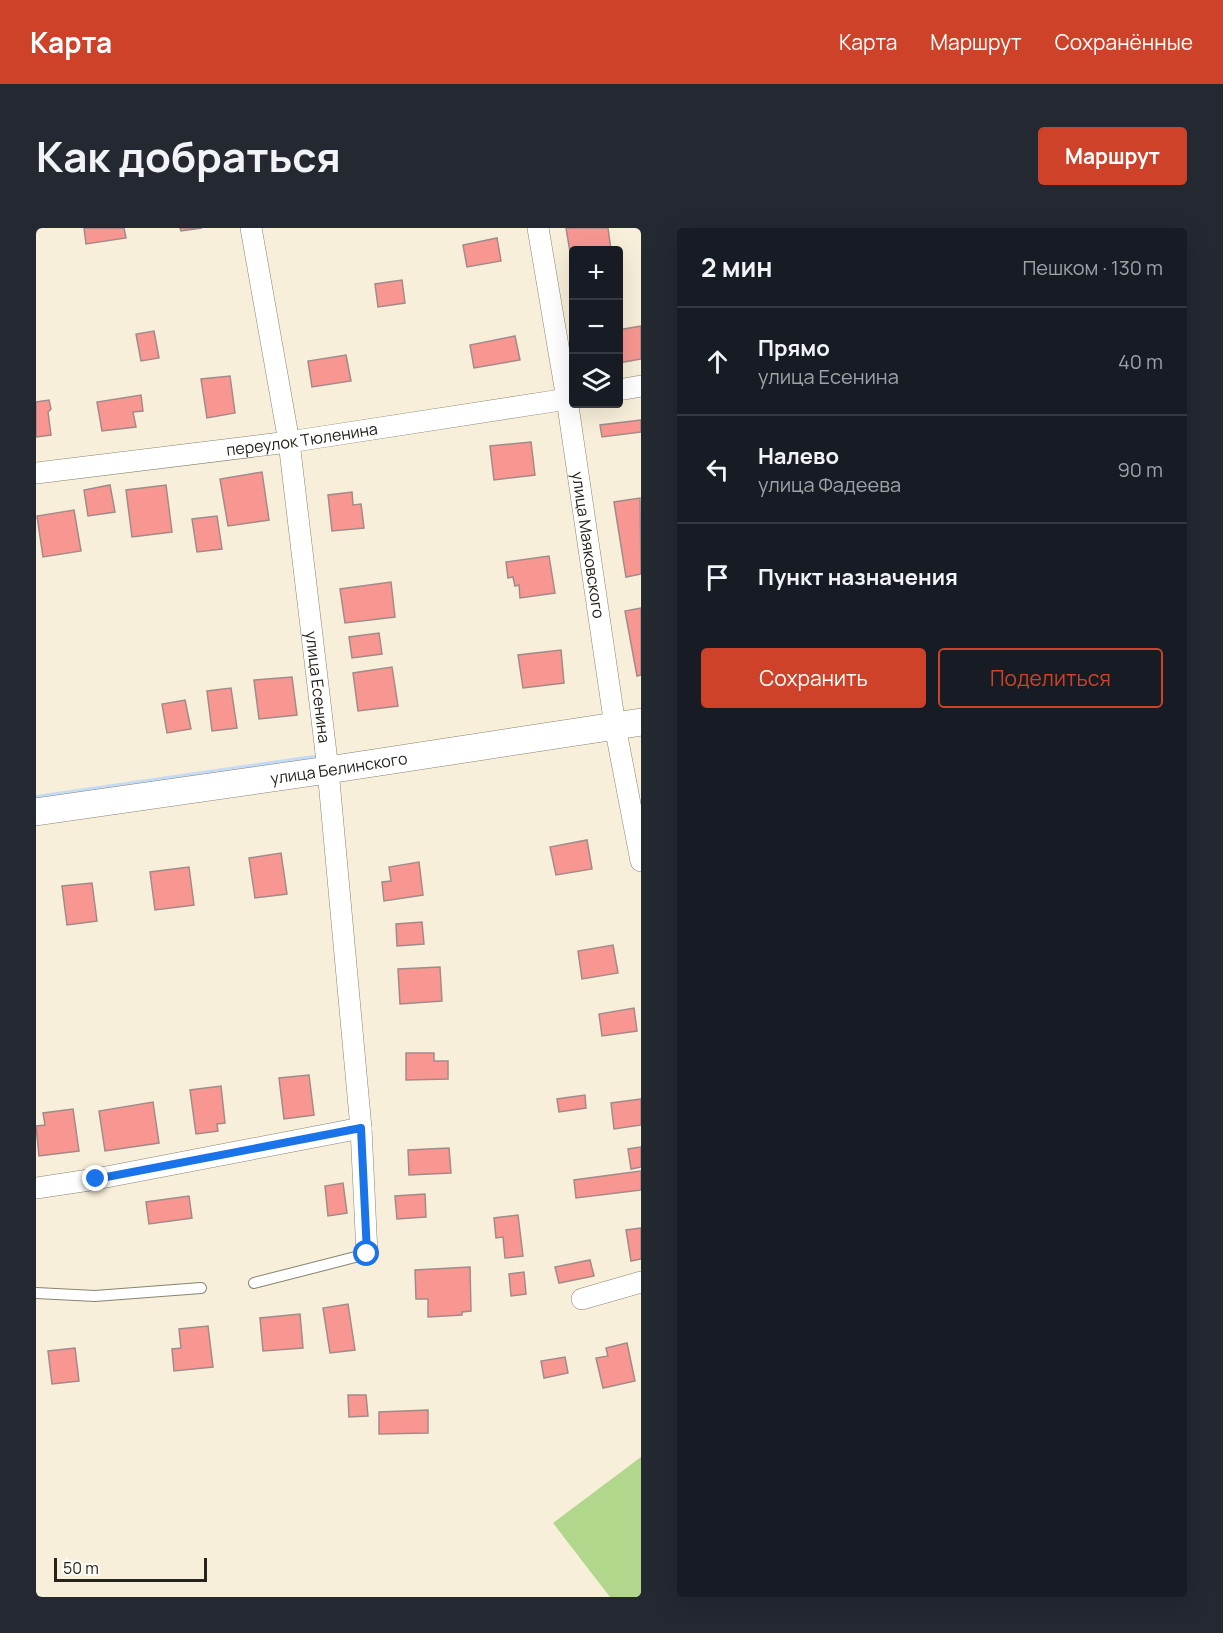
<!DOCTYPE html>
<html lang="ru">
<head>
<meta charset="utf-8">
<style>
	body { margin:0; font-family:Manrope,sans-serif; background:#242831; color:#f1f3f6 }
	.controls { position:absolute; right:18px; top:18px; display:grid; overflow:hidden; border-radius:6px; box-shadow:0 6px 24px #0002 }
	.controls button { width:54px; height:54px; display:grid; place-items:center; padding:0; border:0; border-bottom:2px solid #363941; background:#171b24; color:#f1f3f6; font:30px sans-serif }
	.scale { position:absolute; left:18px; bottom:15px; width:153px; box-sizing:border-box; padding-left:6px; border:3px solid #26231b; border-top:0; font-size:16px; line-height:21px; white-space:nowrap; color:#26231b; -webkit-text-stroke:4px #fefdf9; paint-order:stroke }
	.stop { position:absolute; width:18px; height:18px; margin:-14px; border:4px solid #1a73e8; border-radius:50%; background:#fff }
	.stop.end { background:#1a73e8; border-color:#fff; box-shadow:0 2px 6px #0008 }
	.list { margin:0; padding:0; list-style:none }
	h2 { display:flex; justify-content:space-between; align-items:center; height:78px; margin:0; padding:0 24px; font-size:26px }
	h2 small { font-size:20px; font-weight:400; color:#9ea1a6 }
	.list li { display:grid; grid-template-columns:39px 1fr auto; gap:18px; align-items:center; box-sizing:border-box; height:108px; padding:0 24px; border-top:2px solid #363941 }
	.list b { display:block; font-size:22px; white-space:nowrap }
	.list p { margin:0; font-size:20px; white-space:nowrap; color:#9ea1a6 }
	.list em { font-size:20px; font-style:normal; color:#9ea1a6 }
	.actions { display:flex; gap:12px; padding:18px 24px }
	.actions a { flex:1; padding:14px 0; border:2px solid #cd4229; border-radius:6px; text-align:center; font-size:21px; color:#cd4229 }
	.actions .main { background:#cd4229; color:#fff }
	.icon { flex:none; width:33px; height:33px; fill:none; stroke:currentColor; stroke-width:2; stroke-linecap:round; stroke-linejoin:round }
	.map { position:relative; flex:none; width:605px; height:1369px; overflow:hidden; border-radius:6px }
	header { display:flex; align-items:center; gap:36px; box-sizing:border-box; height:84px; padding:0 30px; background:#cd4229; color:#fff }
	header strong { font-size:28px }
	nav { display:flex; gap:33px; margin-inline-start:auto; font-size:21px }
	.intro { display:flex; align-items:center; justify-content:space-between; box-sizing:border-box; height:144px; padding:0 36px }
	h1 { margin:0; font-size:42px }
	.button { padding:15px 27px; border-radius:6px; background:#cd4229; color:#fff; font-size:21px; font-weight:700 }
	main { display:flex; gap:36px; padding:0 36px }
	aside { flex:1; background:#171b24; border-radius:6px; box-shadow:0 6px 24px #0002 }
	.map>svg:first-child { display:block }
	.green { fill:#b1d78c }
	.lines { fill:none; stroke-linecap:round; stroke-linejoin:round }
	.stream { stroke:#c3dbf7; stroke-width:6 }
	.building { fill:#f89792; stroke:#a28a89; stroke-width:1.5 }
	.service-casing { stroke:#8b8371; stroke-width:12 }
	.minor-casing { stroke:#8b8371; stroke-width:22 }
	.tertiary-casing { stroke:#8b8371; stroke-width:28 }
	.service { stroke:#fff; stroke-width:10 }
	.minor { stroke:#fff; stroke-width:21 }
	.tertiary { stroke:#fff; stroke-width:27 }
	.route { stroke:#1a73e8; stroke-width:8 }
	.labels { text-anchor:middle; stroke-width:5; stroke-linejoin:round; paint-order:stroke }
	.street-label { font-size:16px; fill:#26231b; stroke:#fefdf9 }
</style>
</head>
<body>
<header>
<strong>Карта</strong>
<nav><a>Карта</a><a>Маршрут</a><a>Сохранённые</a></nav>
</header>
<div class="intro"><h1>Как добраться</h1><a class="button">Маршрут</a></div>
<main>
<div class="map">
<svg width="605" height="1369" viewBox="0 0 605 1369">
	<rect width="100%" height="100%" fill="#f8efda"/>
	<path class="green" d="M605,1229V1369H574L517,1295Z"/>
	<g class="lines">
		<path class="stream" d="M0,570L285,529"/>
	</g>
	<g class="building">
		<path d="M48,0H88L90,10L50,16Z"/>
		<path d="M144,0H166L145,3Z"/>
		<path d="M530,0H572L575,22H538V48Z"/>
		<path d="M461,10L465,33L431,39L427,17Z"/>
		<path d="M366,52L369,75L342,79L339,56Z"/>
		<path d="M605,98V131L582,135V102Z"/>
		<path d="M118,103L123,130L105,133L100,106Z"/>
		<path d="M479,108L484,132L438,140L434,117Z"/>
		<path d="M310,127L315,153L276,159L272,133Z"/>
		<path d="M194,148L199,185L171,190L165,151Z"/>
		<path d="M105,167L107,183L97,184L100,199L66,203L61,174Z"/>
		<path d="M13,172L15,181L12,184L15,207L0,209V174Z"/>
		<path d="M605,192V204L566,209L564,197Z"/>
		<path d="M495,214L499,247L458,252L454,218Z"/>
		<path d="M226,244L233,292L192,298L184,251Z"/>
		<path d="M74,257L79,284L52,288L48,262Z"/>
		<path d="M130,257L136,304L96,309L90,262Z"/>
		<path d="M316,264L317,277L325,276L328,300L296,303L292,267Z"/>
		<path d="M604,270L605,346L590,349L578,274Z"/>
		<path d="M38,282L45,323L7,329L1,288Z"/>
		<path d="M181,288L186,321L161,324L156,291Z"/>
		<path d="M513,328L519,365L484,370L483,357L479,358L477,349L472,350L470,334Z"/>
		<path d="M355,354L359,389L309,395L304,361Z"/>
		<path d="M605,380V447L601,448L589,383Z"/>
		<path d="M343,405L346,426L316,430L313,409Z"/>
		<path d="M525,422L528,455L487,460L482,427Z"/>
		<path d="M356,439L362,478L322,483L317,445Z"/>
		<path d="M256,449L261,487L223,491L218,452Z"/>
		<path d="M195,460L201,500L176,503L171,463Z"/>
		<path d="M149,472L155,501L131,505L126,476Z"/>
		<path d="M551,612L556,641L520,647L514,619Z"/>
		<path d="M245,625L251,666L219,670L213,630Z"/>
		<path d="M383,634L387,667L348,673L346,654L355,653L353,639Z"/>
		<path d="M153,639L158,677L119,682L114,644Z"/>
		<path d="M56,655L61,693L31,697L26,658Z"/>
		<path d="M386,694L388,716L361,718L360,696Z"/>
		<path d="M577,717L582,745L546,751L542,723Z"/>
		<path d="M404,739L406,773L364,776L362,741Z"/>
		<path d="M598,780L601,803L566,808L563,786Z"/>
		<path d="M370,825H398V833H412V851L370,852Z"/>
		<path d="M273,847L278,887L248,891L243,850Z"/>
		<path d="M185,858L189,895L181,896L182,903L160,906L154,862Z"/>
		<path d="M549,867L550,880L523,884L521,871Z"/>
		<path d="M605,871V897L578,901L575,875Z"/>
		<path d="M117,874L123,915L69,923L63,883Z"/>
		<path d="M37,881L43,923L3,928L0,898L9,897L7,885Z"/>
		<path d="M605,919V939L595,941L592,921Z"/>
		<path d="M413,920L415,945L373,947L372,922Z"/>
		<path d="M605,943V962L540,970L538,952Z"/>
		<path d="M307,955L311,985L292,988L289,958Z"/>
		<path d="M389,966L390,989L361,991L359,968Z"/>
		<path d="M153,968L156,990L113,996L110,974Z"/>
		<path d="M482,987L487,1028L469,1030L467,1009L460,1010L458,990Z"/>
		<path d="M605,1000V1031L595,1033L590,1002Z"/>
		<path d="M554,1032L558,1048L523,1055L519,1039Z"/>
		<path d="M434,1039L435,1083L426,1084V1087L392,1089V1071H380L379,1042Z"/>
		<path d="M488,1044L490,1066L475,1068L473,1046Z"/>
		<path d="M312,1076L319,1122L294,1125L287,1080Z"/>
		<path d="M264,1086L267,1120L227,1123L224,1090Z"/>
		<path d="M172,1098L177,1139L138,1143L136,1121L145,1120L143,1101Z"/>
		<path d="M591,1115L599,1153L567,1160L560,1130L572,1128L570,1120Z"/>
		<path d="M39,1120L43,1153L16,1156L12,1123Z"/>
		<path d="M529,1129L532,1145L508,1150L505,1133Z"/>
		<path d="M312,1167H330L332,1188L313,1189Z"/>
		<path d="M392,1182V1205L343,1206V1184Z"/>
	</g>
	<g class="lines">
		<defs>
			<g id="service">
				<path d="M218,1055L331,1026"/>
				<path d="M0,1065L59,1068L165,1060"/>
			</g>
			<g id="minor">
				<path id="s1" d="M215,0L253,214L292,542L325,900L331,1026"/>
				<path id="s2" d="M502,0L531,171L579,498L605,633"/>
				<path d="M582,162L605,158"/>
				<path id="s3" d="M0,245L253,214L538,170"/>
				<path d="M0,960L60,951L325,900"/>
				<path d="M546,1071L605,1054"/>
			</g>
			<g id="tertiary">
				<path id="s4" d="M0,584L292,542L605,494"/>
			</g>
		</defs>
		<use href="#service" class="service-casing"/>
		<use href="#minor" class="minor-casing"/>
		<use href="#tertiary" class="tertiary-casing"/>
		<use href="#service" class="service"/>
		<use href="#minor" class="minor"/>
		<use href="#tertiary" class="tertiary"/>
	</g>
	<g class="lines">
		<path class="route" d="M60,951L325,900L331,1026"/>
	</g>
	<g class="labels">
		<g class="street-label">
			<text dy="6" stroke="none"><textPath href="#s3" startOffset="268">переулок Тюленина</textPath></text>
			<text dy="6" stroke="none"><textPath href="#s2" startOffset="321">улица Маяковского</textPath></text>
			<text dy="6" stroke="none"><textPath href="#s1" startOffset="464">улица Есенина</textPath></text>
			<text dy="6" stroke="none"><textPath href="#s4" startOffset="306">улица Белинского</textPath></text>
		</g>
	</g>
</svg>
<div class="controls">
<button>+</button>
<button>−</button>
<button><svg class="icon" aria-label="layers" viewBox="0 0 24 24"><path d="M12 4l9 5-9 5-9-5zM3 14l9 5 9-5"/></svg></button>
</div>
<div class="scale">50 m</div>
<div class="stop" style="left:331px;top:1026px"></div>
<div class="stop end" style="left:60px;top:951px"></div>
</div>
<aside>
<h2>2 мин<small>Пешком · 130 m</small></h2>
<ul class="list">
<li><svg class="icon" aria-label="ahead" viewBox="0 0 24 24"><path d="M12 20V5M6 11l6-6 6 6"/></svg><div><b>Прямо</b><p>улица Есенина</p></div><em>40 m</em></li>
<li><svg class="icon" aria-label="left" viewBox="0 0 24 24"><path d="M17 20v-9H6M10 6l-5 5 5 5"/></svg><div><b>Налево</b><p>улица Фадеева</p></div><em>90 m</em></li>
<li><svg class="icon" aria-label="arrive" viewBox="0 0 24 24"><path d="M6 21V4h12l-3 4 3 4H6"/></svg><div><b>Пункт назначения</b></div></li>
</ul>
<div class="actions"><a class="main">Сохранить</a><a>Поделиться</a></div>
</aside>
</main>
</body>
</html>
